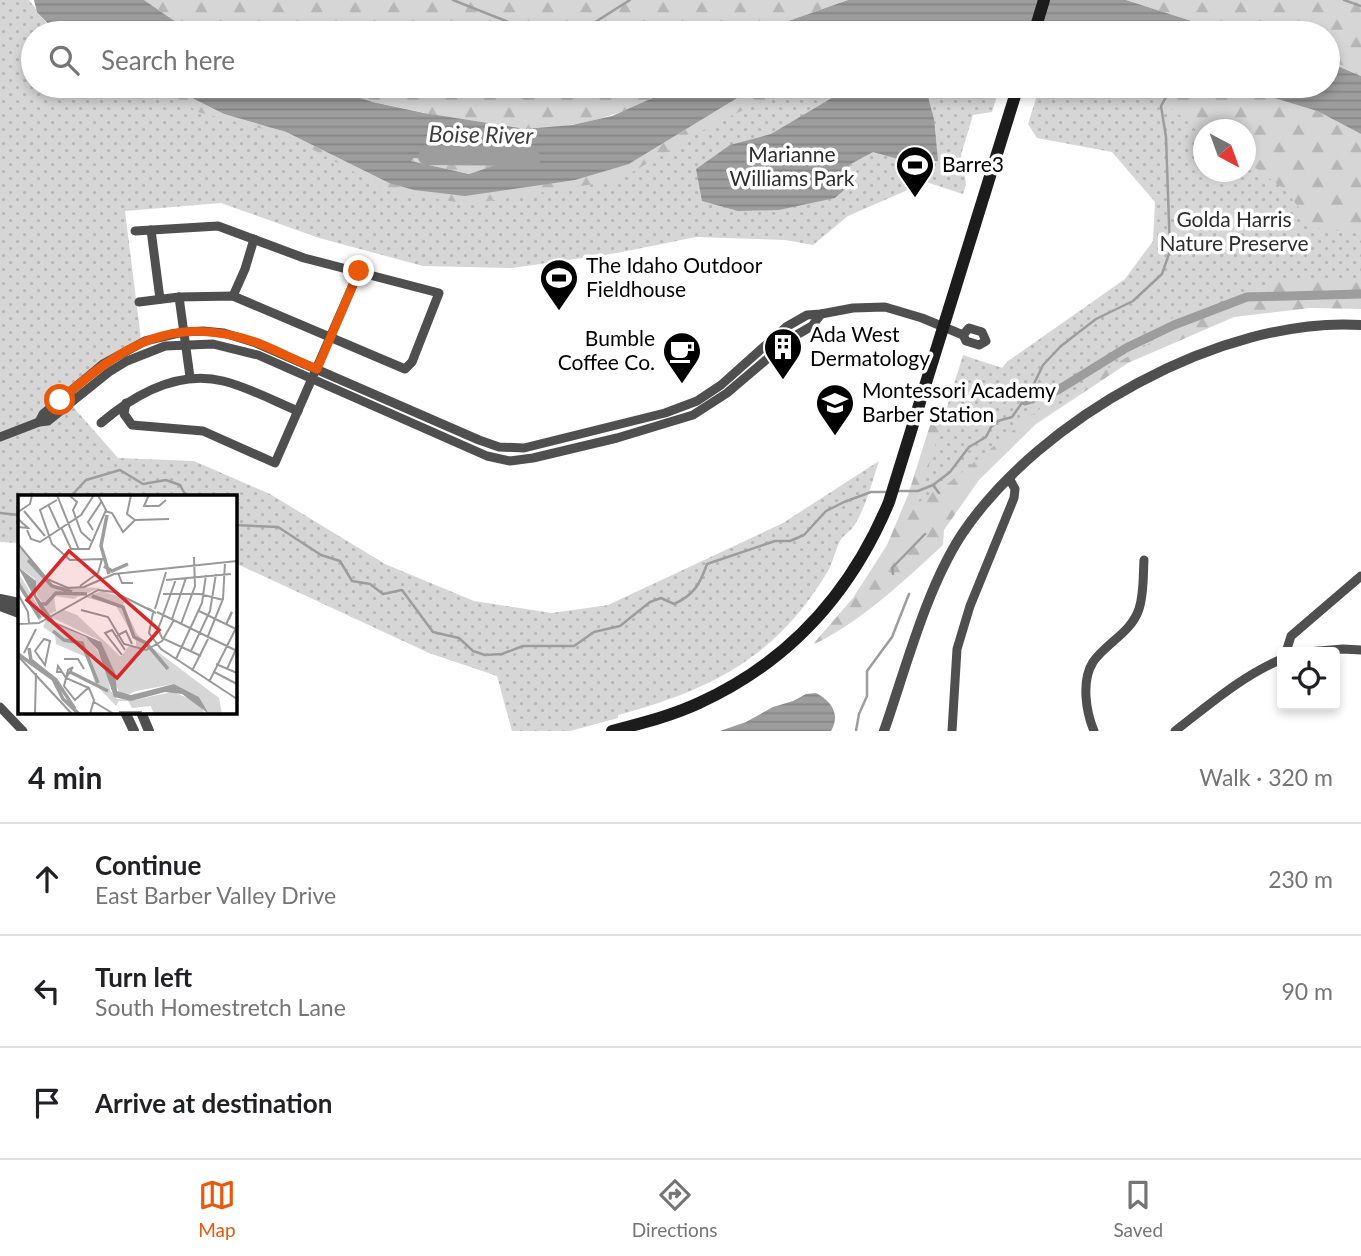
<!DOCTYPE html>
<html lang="en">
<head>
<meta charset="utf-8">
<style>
	body { margin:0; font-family:Lato,sans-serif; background:#f6f6f6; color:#202124 }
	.controls { position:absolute; right:21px; bottom:21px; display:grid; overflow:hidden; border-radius:7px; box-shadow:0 4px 10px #0003 }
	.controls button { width:63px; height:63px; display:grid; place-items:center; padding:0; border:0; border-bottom:2px solid #e0e0e0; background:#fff; color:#202124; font:35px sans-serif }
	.compass { position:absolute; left:1193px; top:119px; width:63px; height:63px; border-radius:50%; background:#fff; box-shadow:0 4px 10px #0003; rotate:139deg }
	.stop { position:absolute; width:21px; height:21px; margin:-16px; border:5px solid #ea580c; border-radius:50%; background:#fff }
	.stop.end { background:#ea580c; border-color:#fff; box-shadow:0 2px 7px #0008 }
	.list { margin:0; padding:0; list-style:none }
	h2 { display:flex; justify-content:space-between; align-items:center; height:91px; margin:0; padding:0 28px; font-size:30px }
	h2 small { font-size:23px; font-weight:400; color:#757577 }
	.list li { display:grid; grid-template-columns:46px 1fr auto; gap:21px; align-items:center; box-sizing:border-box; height:112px; padding:0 28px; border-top:2px solid #e0e0e0 }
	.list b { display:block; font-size:26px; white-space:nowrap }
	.list p { margin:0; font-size:23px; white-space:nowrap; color:#757577 }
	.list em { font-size:23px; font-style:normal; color:#757577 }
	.icon { flex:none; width:38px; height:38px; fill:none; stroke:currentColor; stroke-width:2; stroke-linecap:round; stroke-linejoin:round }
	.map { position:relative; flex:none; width:1361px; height:731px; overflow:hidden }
	.search { position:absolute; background:#fff; box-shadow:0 4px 10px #0003; left:21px; right:21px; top:21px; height:77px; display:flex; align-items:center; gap:18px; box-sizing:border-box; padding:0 24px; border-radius:38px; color:#757577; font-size:26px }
	.sheet { height:427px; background:#fff }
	nav { display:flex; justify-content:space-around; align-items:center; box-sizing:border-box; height:98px; border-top:2px solid #e0e0e0; background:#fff; font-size:19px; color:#757577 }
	nav a { display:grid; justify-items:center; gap:4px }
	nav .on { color:#ea580c }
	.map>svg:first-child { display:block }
	.forest { fill:url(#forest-firs); fill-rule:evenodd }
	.park { fill:url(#park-dots) }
	.water { fill:url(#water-rules); fill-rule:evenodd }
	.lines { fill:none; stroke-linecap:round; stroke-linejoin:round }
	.stream { stroke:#9d9d9d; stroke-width:2.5 }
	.canal { stroke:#9d9d9d; stroke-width:9 }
	.river { stroke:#9d9d9d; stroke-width:16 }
	.minor { stroke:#4f4f4f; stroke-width:9 }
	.tertiary { stroke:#4f4f4f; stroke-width:10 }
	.secondary { stroke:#1c1c1c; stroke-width:12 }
	.route { stroke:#ea580c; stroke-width:9 }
	.labels { text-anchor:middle; stroke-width:7; stroke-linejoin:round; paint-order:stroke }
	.park-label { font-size:21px; fill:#2d2d2d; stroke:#fff }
	.poi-label { font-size:21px; fill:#000; stroke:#fff; text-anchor:start }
	.water-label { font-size:23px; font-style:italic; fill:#3e3e3e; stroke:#fff }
	.inset-river { fill:none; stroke:#9d9d9d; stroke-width:3.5 }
	.inset-road { fill:none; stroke:#999; stroke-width:2 }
	.view { fill:#d62828; fill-opacity:0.15; stroke:#d62828; stroke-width:3.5 }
	.inset-edge { fill:none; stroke:#000; stroke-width:3.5 }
</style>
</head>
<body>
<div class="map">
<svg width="1361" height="731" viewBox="0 0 1361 731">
	<defs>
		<pattern id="forest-firs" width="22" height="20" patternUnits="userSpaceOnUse" patternTransform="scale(1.75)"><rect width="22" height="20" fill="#d6d6d6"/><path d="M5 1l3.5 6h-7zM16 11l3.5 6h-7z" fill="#b6b6b6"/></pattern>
		<pattern id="park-dots" width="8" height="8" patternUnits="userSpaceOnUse" patternTransform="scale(1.75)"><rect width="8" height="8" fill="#d6d6d6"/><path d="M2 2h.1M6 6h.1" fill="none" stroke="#b6b6b6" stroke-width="1.8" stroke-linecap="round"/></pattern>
		<pattern id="water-rules" width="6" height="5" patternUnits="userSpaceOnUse" patternTransform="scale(1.75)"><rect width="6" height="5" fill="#9d9d9d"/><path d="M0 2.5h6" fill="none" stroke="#858585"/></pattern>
	</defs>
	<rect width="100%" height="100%" fill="#fff"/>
	<g class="forest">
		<path d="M144,0H848L774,26L759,33H201L179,24Z"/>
		<path d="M1126,0H1361V76L1328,62V33H1229Z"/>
		<path d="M950,24L1004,27L1020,31L1019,33H907Z"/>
		<path d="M110,86H179L194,99L224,114L286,132L389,183L629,164L757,86H852L696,169L459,220Z"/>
		<path d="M319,86H673C630,114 578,128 527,129C495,129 444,117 411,110C381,103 348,98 319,86Z"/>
		<path d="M1130,86H1234L1317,111L1361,134V309L1310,308L1234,317L1128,363L1036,424L979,480L944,530L943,545C904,581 863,620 815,644L814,643L853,598L887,545L908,495L931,422L975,386L990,364L1002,368L1008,361L1019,359L1114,296L1154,256L1157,201ZM1204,130H1246V172H1204Z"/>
		<path d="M491,152L512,156L511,160L469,174L410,161L414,158L433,159Z"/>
	</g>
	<g class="park">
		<path d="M0,0H29L54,33H33V86H160L198,112L286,135L391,192L469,204L619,180L712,125L794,86H1000L992,112L973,115L961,155L966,184L963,194L926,182L848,216L813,245L786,240L696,237L617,253L512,268L423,266L319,238L221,203L125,211L142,347L106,365L67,400L118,458L194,461L270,494L385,564L474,601L552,613L608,605L783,523L879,461C872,482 866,507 854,526C850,532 843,535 840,541C835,551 833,562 828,571C777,657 711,690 618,715V718L570,731H512L497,676L429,653L235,563L234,496H19V543L0,542Z"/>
		<path d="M1040,86H1140L1203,132L1204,172H1246V161L1285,190L1315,228L1361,234V282L1278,281L1175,316L1153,336L1155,340L1104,371L1055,408L1042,407L945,486L946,481L917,504L963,355L1002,368L1008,361L1125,279L1153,241L1155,202L1112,152L1037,138L1028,124Z"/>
	</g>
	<g class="water">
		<path d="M34,0H144L179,24L201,33H57L37,12Z"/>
		<path d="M848,0H1126L1229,33H1029L1004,27L950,24L907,33H759L774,26Z"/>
		<path d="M1328,62L1361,76V134L1317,111L1234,86H1328Z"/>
		<path d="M179,86H319L373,102L424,113L525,129L572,125L612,116L657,96L673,86H757L629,164L575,180L465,196L414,190L389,183L286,132L224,114L194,99ZM491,152L512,157L510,160L469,174L411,161L414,158L433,159Z"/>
		<path d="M852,86H925L934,119L938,161L898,159L873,152L849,165L850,185L835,198L779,210L738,211L702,201L696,169L730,145L771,134Z"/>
		<path d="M816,693C831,701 841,714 831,731H720L746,722L773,707L793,701L806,694Z"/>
	</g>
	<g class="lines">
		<g class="stream">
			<path d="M453,0L536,33"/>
			<path d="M1344,0L1361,6"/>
			<path d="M578,33L630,0"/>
			<path d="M933,485L939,493"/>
			<path d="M898,491H918L933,485L950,472L969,447L986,437L991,427L998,421L1012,417L1031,390L1043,365L1061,346L1096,319L1133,301L1162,274L1170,251L1166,137L1161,106L1166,97L1180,86"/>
			<path d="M71,496L86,480L120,470L143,484L166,480L180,485L186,496"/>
			<path d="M0,513L19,515"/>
			<path d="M234,525L278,527L321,555L340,561L352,581L370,584L383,594L402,590L433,632L459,638L473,651L485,655L502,654L523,646H574L594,632L620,626L650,602L661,598L674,604C694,595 700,584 707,564L775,541H790L804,535L826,511L844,502L871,492H887"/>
			<path d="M893,574L892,568L925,534"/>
			<path d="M856,731L859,714L867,696V671L892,637L909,594"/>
		</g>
		<path class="canal" d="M1025,401L1058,390L1126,348L1174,325L1247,297L1361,294"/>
		<path class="river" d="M426,157L533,158"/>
		<g class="minor">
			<path d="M151,230L160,299"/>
			<path d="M135,231L218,226L304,258L439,293L412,362L405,369L233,296L179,297L139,302"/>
			<path d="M233,296L245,269L254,239"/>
			<path d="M179,297L190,377"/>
			<path d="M126,403L124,414L132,425L203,431L275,463L359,271"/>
			<path d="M39,422L43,414L103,364L145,341L183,332L203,331L224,333L256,343L479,440L499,447L524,448L665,413L697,401L721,385L786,327L807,315L821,314L853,308L885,307L922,318L963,335L966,341L979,345L986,341L982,332L969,328L963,335"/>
			<path d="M101,423C134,395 178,370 223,381C248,387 274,401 298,411"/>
			<path d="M0,437L39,422L48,421L109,372L127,361L165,346L213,344L258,355L487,456L510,461L533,458L617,438L693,415L727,393L793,337L812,326L821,314"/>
			<path d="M1286,652L1291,636L1361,576"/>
			<path d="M1307,652L1343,649L1361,650"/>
			<path d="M0,707L23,731"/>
			<path d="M952,731L957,649L970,606L1014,498L1015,489L1009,478"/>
			<path d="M1094,731C1086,712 1081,681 1093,662C1106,643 1131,633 1139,609C1144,594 1143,576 1144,560"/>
			<path d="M1175,731C1210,704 1242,676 1282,659"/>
		</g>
		<g class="tertiary">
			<path d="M0,599L19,603"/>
			<path d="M0,606L19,613"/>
			<path d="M125,712L134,731"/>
			<path d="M141,712L149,731"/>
			<path d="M884,731C906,668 926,589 962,534C1039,419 1221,316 1361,325"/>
		</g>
		<g class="secondary">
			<path d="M1034,33L1044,0"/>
			<path d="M612,731C642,723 671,716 699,703C789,662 851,593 889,502L1018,86"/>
		</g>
	</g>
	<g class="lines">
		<path class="route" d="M60,400C123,346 172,312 258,343C278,351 297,361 317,369L359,271"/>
	</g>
	<defs>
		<symbol id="stadium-pin" viewBox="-11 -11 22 30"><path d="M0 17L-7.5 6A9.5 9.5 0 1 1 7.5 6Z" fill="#000" stroke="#fff"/><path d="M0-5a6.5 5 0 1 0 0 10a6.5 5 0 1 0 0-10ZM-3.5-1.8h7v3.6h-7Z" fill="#fff"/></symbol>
		<symbol id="building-pin" viewBox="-11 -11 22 30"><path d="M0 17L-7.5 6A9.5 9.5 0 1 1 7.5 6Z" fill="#000" stroke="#fff"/><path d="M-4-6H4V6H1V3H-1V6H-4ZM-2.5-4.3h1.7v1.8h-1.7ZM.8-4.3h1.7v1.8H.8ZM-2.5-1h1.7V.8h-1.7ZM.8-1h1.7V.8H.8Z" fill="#fff"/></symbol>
		<symbol id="cafe-pin" viewBox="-11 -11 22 30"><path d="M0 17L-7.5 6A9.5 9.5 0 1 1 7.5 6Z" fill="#000" stroke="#fff"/><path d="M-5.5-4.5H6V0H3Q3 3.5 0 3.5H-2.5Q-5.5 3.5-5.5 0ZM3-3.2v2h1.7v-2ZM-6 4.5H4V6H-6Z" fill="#fff"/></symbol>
		<symbol id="school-pin" viewBox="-11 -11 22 30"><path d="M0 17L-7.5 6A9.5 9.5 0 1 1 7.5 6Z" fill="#000" stroke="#fff"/><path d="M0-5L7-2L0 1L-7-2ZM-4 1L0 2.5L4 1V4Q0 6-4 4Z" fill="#fff"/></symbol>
	</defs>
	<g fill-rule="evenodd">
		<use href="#stadium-pin" x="893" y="143" width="44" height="60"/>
		<use href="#stadium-pin" x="537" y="256" width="44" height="60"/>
		<use href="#building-pin" x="761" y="325" width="44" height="60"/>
		<use href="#cafe-pin" x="660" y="329" width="44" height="60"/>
		<use href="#school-pin" x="813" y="381" width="44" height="60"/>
	</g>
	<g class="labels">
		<g class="park-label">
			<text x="792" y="162">Marianne<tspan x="792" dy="24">Williams Park</tspan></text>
			<text x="1234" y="227">Golda Harris<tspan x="1234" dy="24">Nature Preserve</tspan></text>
		</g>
		<g class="poi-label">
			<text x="942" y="172">Barre3</text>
			<text x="586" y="273">The Idaho Outdoor<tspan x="586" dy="24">Fieldhouse</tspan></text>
			<text x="810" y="342">Ada West<tspan x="810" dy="24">Dermatology</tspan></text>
			<text x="655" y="346" text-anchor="end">Bumble<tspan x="655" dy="24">Coffee Co.</tspan></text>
			<text x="862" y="398">Montessori Academy<tspan x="862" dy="24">Barber Station</tspan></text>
		</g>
		<g class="water-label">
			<text transform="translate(481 135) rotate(1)" y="8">Boise River</text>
		</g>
	</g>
	<g transform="translate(18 495)">
		<rect width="219" height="219" fill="#fff"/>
		<path d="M0,51L36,91L82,93L62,101L38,99L31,106L32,120L16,95L17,84L0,72ZM0,77L26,121L21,126L0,89ZM33,122L63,132L81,142L95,163L136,154L201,203L204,219H191L181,202L156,189L102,199L83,146ZM28,125L72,144L89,171L92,195L99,204L117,205L158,196L155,197L182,208L186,219H136L133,211L114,213L110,206H101L98,211L77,189L70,163L38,149L37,140L25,132Z" fill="#d6d6d6"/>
		<path d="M22,83L39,94L67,97L56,104L36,101L38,116L32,119ZM84,96L108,104L105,110L119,139L147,166L160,190L135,187L112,199L102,198L97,189L98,176L80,143L34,122L46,115L59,120L103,162L110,152H118V146L98,111L67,102ZM156,199L182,208L186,219H136L133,211Z" fill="#d6d6d6"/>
		<path d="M0,72L18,86V100L37,127L83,147L97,178L99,196L113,200L156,189L181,202L191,219L164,199L147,197L113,206L96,202L80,155L68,142L29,126Z" fill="#9d9d9d"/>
		<path class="inset-river" d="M89,20L83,51L91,79M10,65L34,91L54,97M86,71L94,76L110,69M0,88L22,123M74,101L105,112L116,142L128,148L150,174M22,109H28L38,98L69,99M35,136L46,145L64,148L80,188M11,153L13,165L38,185L57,214M0,159L35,184L45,204L61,219M52,177L90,196"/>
		<path class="inset-road" d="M39,0L61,55M51,0L59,7L55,15L63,37L73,46M113,0L109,19L117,25M131,0L126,11H141L148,5M39,5L22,15L34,49L52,65L84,64L80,78L62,91M30,9L41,33M6,16L27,41M87,16L94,18L105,37L117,25M0,17L12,9L14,0M0,24L10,33L0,32M117,25L151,24M43,32L53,54H71L88,15L80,0M9,35L13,44L22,47L63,20L76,0M75,35L70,27L84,6M0,49L29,84L50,93L66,92L96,79L219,66M100,78L104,88H115M148,85L213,79M0,99L10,117L11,129M145,99H182L205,105M137,114L148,77M63,115L90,122L106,149L128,155L144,146L156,125M181,116L218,134M139,117L219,156M135,118L131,138L143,154L219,204M145,120L158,84M145,121L140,134L144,143L183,161M154,124L168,83M0,129L21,128L80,95L96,97L138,118L130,113M163,129L177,91L176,62M208,130L213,118L214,117L211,124M98,141L108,136L114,149M190,141L205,104L207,67M26,144L32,146L27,170L17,156ZM173,156L192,116L198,79M6,158L18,134M104,160L87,138L94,135L107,155M0,161L54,219M46,164H60L66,174M158,164L184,108L188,80M198,169L219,178M209,174L219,152M174,176L190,144M44,177H39L40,171L48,183L71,193L76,205L72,219M196,177L219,189M48,183L55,172L50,175L46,191L57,205L71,192M191,187L219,131M76,207L96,219M101,217H124M17,219L18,178"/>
		<path class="view" d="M51,56L141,135L99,183L9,105Z"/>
		<rect width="219" height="219" class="inset-edge"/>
	</g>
</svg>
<div class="controls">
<button><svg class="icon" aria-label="locate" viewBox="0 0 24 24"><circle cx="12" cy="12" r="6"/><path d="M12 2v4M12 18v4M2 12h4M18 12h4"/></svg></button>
</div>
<svg class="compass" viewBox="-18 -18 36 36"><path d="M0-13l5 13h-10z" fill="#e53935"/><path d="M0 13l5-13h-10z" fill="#757577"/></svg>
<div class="stop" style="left:60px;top:400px"></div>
<div class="stop end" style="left:359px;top:271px"></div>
<div class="search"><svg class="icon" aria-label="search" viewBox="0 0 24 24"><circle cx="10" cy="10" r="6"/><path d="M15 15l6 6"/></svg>Search here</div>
</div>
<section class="sheet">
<h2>4 min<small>Walk · 320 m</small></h2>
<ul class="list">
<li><svg class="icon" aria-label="ahead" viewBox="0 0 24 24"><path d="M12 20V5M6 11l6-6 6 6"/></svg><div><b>Continue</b><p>East Barber Valley Drive</p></div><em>230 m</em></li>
<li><svg class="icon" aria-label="left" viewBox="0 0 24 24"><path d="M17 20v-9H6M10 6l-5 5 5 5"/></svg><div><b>Turn left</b><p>South Homestretch Lane</p></div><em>90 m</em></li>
<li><svg class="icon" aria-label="arrive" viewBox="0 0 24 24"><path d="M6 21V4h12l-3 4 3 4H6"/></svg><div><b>Arrive at destination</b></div></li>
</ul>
</section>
<nav>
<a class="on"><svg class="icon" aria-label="map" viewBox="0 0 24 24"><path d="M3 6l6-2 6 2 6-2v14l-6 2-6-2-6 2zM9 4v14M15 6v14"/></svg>Map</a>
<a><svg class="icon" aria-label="directions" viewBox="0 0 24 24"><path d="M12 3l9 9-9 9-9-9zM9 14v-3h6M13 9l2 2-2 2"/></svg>Directions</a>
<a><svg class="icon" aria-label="saved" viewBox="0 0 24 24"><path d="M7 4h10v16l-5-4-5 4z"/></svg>Saved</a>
</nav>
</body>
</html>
